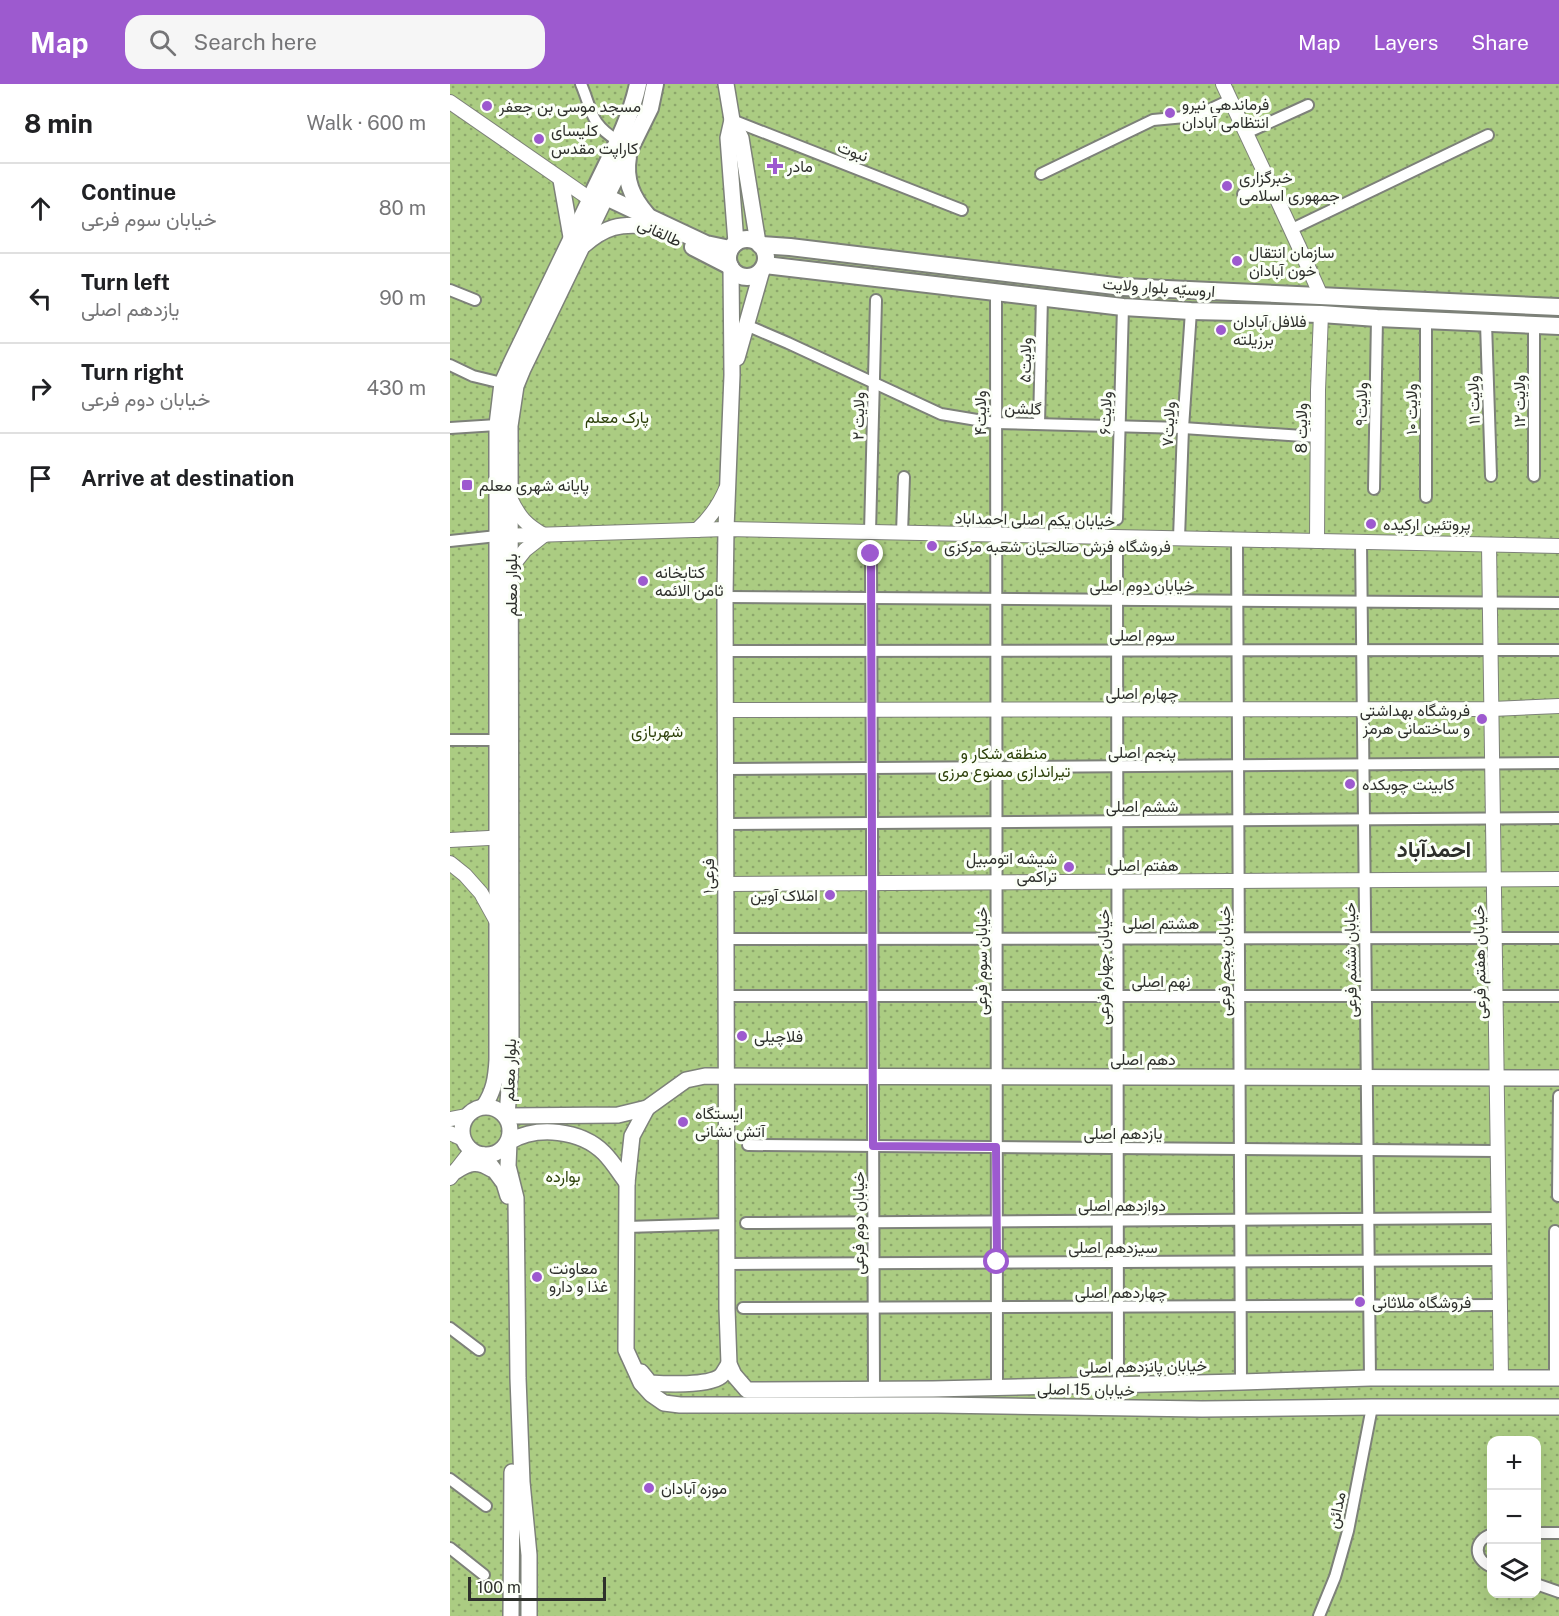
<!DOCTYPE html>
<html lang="en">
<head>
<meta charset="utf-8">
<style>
	body { margin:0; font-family:"Public Sans",Vazirmatn,sans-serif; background:#f6f6f6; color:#202124 }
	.controls { position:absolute; right:18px; bottom:18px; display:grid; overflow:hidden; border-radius:12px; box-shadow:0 6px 24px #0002 }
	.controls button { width:54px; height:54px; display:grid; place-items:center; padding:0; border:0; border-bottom:2px solid #e0e0e0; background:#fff; color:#202124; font:30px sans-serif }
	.scale { position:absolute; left:18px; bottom:15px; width:138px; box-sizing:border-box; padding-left:6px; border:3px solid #2e302c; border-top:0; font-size:16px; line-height:21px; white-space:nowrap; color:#2e302c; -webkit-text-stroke:4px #fbfff7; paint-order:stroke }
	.stop { position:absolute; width:18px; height:18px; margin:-14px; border:4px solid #9d5acf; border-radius:50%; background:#fff }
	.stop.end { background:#9d5acf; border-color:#fff; box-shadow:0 2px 6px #0008 }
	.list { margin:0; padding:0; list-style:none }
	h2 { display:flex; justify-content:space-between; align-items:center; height:78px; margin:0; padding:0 24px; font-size:26px }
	h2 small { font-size:20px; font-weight:400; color:#757577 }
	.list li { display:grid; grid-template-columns:39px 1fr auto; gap:18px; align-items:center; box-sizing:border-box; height:90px; padding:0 24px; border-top:2px solid #e0e0e0 }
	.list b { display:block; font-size:22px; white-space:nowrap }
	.list p { margin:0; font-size:20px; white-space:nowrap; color:#757577 }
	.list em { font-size:20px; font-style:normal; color:#757577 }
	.icon { flex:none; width:33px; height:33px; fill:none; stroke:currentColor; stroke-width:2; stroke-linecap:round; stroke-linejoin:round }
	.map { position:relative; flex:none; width:1109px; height:1532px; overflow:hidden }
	header { display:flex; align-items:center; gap:36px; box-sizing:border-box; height:84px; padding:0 30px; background:#9d5acf; color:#fff }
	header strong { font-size:28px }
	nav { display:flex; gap:33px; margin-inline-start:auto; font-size:21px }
	.search { width:420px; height:54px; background:#f6f6f6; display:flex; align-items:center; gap:15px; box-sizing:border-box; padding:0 21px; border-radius:18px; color:#757577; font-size:22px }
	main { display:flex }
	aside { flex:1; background:#fff }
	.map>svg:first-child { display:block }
	.park { fill:url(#park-dots); fill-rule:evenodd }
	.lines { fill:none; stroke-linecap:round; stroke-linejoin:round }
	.minor-casing { stroke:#7d8179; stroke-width:14 }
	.tertiary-casing { stroke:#7d8179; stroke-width:16 }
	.secondary-casing { stroke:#7d8179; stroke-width:18 }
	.primary-casing { stroke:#7d8179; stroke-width:20 }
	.minor { stroke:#fff; stroke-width:10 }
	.tertiary { stroke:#fff; stroke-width:14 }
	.secondary { stroke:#fff; stroke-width:15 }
	.primary { stroke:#fff; stroke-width:16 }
	.route { stroke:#9d5acf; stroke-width:8 }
	.poi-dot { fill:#9d5acf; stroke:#fbfff7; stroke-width:2 }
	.labels { text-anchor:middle; stroke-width:6; stroke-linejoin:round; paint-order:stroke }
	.poi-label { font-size:16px; fill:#2e302c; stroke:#fbfff7; text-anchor:start }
	.street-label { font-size:16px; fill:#2e302c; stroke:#fbfff7 }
	.park-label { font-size:16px; fill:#2c4009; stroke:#fbfff7 }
	.district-label { font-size:22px; font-weight:bold; fill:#2e302c; stroke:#fbfff7 }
</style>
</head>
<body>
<header>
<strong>Map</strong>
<div class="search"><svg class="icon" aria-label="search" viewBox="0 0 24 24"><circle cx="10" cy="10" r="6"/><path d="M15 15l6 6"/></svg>Search here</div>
<nav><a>Map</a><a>Layers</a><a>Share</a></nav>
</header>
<main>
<aside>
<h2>8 min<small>Walk · 600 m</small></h2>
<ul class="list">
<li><svg class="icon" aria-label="ahead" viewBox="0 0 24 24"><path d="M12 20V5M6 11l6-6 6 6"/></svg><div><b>Continue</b><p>خیابان سوم فرعی</p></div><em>80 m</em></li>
<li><svg class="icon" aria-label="left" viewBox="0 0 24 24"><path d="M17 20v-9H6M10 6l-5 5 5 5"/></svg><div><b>Turn left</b><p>یازدهم اصلی</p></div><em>90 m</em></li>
<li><svg class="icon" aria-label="right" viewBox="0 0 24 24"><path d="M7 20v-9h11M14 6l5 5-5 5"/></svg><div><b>Turn right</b><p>خیابان دوم فرعی</p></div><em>430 m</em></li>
<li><svg class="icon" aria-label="arrive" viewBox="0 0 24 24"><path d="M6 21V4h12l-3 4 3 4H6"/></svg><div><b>Arrive at destination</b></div></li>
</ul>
</aside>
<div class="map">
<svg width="1109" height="1532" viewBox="0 0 1109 1532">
	<defs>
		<pattern id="park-dots" width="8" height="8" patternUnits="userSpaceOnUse" patternTransform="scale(1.5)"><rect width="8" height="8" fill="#abcc82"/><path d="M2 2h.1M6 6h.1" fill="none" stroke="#8ca66b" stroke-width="1.8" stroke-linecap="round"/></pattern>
	</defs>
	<rect width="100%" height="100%" fill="#edf1e9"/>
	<path class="park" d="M0,0H1109V1532H0ZM1042,1356H1086V1510H1042Z"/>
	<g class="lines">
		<defs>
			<g id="minor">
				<path d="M131,0C143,28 139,39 168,57"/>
				<path d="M282,36L512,126"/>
				<path d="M796,49L858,21"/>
				<path d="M591,90L703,36L746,32L780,16"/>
				<path d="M793,110H801L820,101"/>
				<path d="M842,145L1038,51"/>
				<path d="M0,206L25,216"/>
				<path d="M546,207L547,1302"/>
				<path d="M1036,239L1041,392"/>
				<path d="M296,241L338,259L491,330L545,339L733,344L868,353"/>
				<path d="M0,281L23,292L52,299"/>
				<path d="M589,340L592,213"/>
				<path d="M0,344L47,341"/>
				<path d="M1084,392V241"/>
				<path d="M924,405L927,234"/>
				<path d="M976,413V237"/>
				<path d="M667,435L673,223"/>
				<path d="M420,448L426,216"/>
				<path d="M452,449L454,393"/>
				<path d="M729,454L733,344L741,227"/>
				<path d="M787,456L791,1298"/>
				<path d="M0,457L47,452"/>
				<path d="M911,458L920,1294"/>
				<path d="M667,465L668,1301"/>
				<path d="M421,470L424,1305"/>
				<path d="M275,513L1109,519"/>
				<path d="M275,567L1109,566"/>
				<path d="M0,656H47"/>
				<path d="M276,685L1109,679"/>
				<path d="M276,740L1109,734"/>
				<path d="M276,855L1109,854"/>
				<path d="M277,912H1109"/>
				<path d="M298,1061L1048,1067"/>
				<path d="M1108,1112L1109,1012"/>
				<path d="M296,1139L1049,1134"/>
				<path d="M176,1143L277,1140"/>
				<path d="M277,1180L1049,1176"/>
				<path d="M293,1224L1050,1221"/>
				<path d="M0,1244L29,1266"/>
				<path d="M1105,1294V1147"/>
				<path d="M0,1395L36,1422"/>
				<path d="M1086,1449H1109"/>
				<path d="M1042,1450C1022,1457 1024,1476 1042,1483"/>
				<path d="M0,1464L34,1491"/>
				<path d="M1086,1500L1109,1508"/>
				<path d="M869,1532L885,1493L898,1447L922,1323"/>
			</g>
			<g id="tertiary">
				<path d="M773,0C806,71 840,141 871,212"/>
				<path d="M0,18L140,115"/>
				<path d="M60,414C69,433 76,441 94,451"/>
				<path d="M247,446C260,434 269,422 276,405"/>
				<path d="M52,452L276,445L1109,462"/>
				<path d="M867,457L868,306L871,230"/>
				<path d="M1039,461L1051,1294"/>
				<path d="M60,485L75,466L94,451"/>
				<path d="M276,626L1042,625L1109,622"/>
				<path d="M0,756L58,753"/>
				<path d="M0,779L15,791L31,809L47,838"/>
				<path d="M276,800L1109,795"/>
				<path d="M0,1035L17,1032"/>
				<path d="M0,1049L13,1055"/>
				<path d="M0,1094L21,1067"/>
			</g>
			<g id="secondary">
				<path d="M276,0L282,36L291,54L308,159"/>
				<path d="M282,36L278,54L286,159"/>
				<path d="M111,96L121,153"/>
				<path d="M134,161C155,143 170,139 197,142"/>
				<path d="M281,184L282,291L276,445L275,513L277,1225L279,1280L284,1291L297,1306L483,1305L791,1298L920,1294H1109"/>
				<path d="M287,274L312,186"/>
				<path d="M34,1022C44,1007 46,994 47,976V341L52,299L61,279L144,107L156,113L73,285L66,302L60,342L61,977L57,1032L168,1031L197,1024L236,996L255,992L1109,994"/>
				<circle cx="36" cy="1047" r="24"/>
				<path d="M197,1024L182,1052L177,1099L176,1266L191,1299L201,1310L214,1319L230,1321H488L752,1325L922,1323H1109"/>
				<path d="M33,1071L54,1099L58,1112"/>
				<path d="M6,1087C19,1079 27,1076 41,1085"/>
				<path d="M191,1288L200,1299C216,1300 259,1302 271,1292C274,1289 276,1284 279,1280"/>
				<path d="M61,1532L62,1388"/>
				<path d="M79,1532V1471L72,1398L68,1294L66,1114L58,1082L59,1058C87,1041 131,1046 154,1069C163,1078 170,1090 177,1099"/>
			</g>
			<g id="primary">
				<path d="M205,0L200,24L156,113L256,160L280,165"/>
				<path d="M178,73C174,96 182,114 197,131"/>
				<path d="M144,107C160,73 180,38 188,0"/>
				<circle cx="297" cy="174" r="19"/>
				<path d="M310,161L340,163L673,203L1109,223"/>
				<path d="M243,163L280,182"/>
				<path d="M315,181L673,223L741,227L871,230L927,234L1109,242"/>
			</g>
		</defs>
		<use href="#minor" class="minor-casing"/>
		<use href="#tertiary" class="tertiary-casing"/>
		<use href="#secondary" class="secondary-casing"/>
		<use href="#primary" class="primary-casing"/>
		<use href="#minor" class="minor"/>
		<use href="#tertiary" class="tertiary"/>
		<use href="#secondary" class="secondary"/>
		<use href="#primary" class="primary"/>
	</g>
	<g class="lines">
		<path class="route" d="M421,470L423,1062L546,1063L547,1178"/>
	</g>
	<g class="poi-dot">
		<circle cx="37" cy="22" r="6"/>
		<circle cx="720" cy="29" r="6"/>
		<circle cx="89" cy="55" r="6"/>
		<path d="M322 73h6v6h6v6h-6v6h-6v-6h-6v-6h6z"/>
		<circle cx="777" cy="102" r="6"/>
		<circle cx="787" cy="177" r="6"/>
		<circle cx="771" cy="246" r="6"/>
		<rect x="11" y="395" width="12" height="12" rx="3"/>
		<circle cx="921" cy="440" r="6"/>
		<circle cx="482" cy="462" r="6"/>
		<circle cx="193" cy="497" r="6"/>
		<circle cx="1032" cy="635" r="6"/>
		<circle cx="900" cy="700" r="6"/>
		<circle cx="619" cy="783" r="6"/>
		<circle cx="380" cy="811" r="6"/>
		<circle cx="292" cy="952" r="6"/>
		<circle cx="233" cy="1038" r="6"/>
		<circle cx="87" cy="1193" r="6"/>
		<circle cx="910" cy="1218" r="6"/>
		<circle cx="199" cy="1404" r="6"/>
	</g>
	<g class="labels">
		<g class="poi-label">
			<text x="732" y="26">فرماندهی نیرو<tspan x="732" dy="18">انتظامی آبادان</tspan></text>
			<text x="49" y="28">مسجد موسی بن جعفر</text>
			<text x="101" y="52">کلیسای<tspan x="101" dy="18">کاراپت مقدس</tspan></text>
			<text x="337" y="88">مادر</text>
			<text x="789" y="99">خبرگزاری<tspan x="789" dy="18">جمهوری اسلامی</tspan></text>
			<text x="799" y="174">سازمان انتقال<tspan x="799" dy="18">خون آبادان</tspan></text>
			<text x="783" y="243">فلافل آبادان<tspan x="783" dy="18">برزیلته</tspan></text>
			<text x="29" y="407">پایانه شهری معلم</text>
			<text x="933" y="446">پروتئین ارکیده</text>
			<text x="494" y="468">فروشگاه فرش صالحیان شعبه مرکزی</text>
			<text x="205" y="494">کتابخانه<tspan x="205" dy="18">ثامن الائمه</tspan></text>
			<text x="1020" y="632" text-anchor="end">فروشگاه بهداشتی<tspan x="1020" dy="18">و ساختمانی هرمز</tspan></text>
			<text x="912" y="706">كابينت چوبكده</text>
			<text x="607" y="780" text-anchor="end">شیشه اتومبیل<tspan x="607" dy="18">تراکمی</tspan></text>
			<text x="368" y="817" text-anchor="end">املاک آوین</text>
			<text x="304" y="958">فلاچیلی</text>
			<text x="245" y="1035">ایستگاه<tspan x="245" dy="18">آتش نشانی</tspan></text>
			<text x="99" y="1190">معاونت<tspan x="99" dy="18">غذا و دارو</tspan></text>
			<text x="922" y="1224">فروشگاه ملاثانی</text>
			<text x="211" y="1410">موزه آبادان</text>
		</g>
		<g class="street-label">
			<text transform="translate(403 67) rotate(21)" y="6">نبوت</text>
			<text transform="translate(210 148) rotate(25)" y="6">طالقانی</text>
			<text transform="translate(709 203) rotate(4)" y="6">اروسیّه بلوار ولایت</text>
			<text transform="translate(575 276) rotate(-89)" y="6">ولایت۵</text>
			<text transform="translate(1023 316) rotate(-92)" y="6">ولایت ۱۱</text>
			<text transform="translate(1069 317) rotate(-90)" y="6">ولایت ۱۲</text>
			<text transform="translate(911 320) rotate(-89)" y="6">ولایت۹</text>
			<text transform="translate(573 324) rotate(2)" y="6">گلشن</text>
			<text transform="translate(961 325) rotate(-90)" y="6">ولایت ۱۰</text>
			<text transform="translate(530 329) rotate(-90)" y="6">ولایت۴</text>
			<text transform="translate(655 329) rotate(-88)" y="6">ولایت۶</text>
			<text transform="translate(408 332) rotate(-89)" y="6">ولایت ۲</text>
			<text transform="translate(718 340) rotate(-87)" y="6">ولایت۷</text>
			<text transform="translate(851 344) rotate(-90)" y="6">ولایت 8</text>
			<text transform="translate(585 435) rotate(1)" y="6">خیابان یکم اصلی احمداباد</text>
			<text transform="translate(61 501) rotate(-90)" y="6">بلوار معلم</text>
			<text x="692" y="507">خیابان دوم اصلی</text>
			<text x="692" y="557">سوم اصلی</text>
			<text x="692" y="615">چهارم اصلی</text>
			<text x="692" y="674">پنجم اصلی</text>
			<text x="692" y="728">ششم اصلی</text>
			<text x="693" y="787">هفتم اصلی</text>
			<text transform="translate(258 792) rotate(-90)" y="6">فرعی۱</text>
			<text x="711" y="845">هشتم اصلی</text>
			<text transform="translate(900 876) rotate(-91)" y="6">خیابان ششم فرعی</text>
			<text transform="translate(531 877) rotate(-90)" y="6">خیابان سوم فرعی</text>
			<text transform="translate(774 877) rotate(-90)" y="6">خیابان پنجم فرعی</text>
			<text transform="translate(1029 878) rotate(-91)" y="6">خیابان هفتم فرعی</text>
			<text transform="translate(653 883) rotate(-90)" y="6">خیابان چهارم فرعی</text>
			<text x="711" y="903">نهم اصلی</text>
			<text x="693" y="981">دهم اصلی</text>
			<text transform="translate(59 986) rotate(-88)" y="6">بلوار معلم</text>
			<text x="673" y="1055">یازدهم اصلی</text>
			<text x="672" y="1127">دوازدهم اصلی</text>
			<text transform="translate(408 1139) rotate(-90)" y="6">خیابان دوم فرعی</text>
			<text x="663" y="1169">سیزدهم اصلی</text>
			<text x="671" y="1214">چهاردهم اصلی</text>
			<text transform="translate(693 1282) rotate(-1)" y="6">خیابان پانزدهم اصلی</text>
			<text transform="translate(636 1305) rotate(1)" y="6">خیابان 15 اصلی</text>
			<text transform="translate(886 1426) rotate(-78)" y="6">مدائن</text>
		</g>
		<g class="park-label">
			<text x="167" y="339">پارک معلم</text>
			<text x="207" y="653">شهربازی</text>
			<text x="554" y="675">منطقه شکار و<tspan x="554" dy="18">تیراندازی ممنوع مرزی</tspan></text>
			<text x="113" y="1098">بوارده</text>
		</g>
		<g class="district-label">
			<text x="984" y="773">احمدآباد</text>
		</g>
	</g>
</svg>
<div class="controls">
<button>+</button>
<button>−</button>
<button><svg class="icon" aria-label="layers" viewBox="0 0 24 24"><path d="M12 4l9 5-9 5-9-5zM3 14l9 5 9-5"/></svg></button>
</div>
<div class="scale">100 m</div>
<div class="stop" style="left:547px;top:1178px"></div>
<div class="stop end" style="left:421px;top:470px"></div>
</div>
</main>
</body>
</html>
